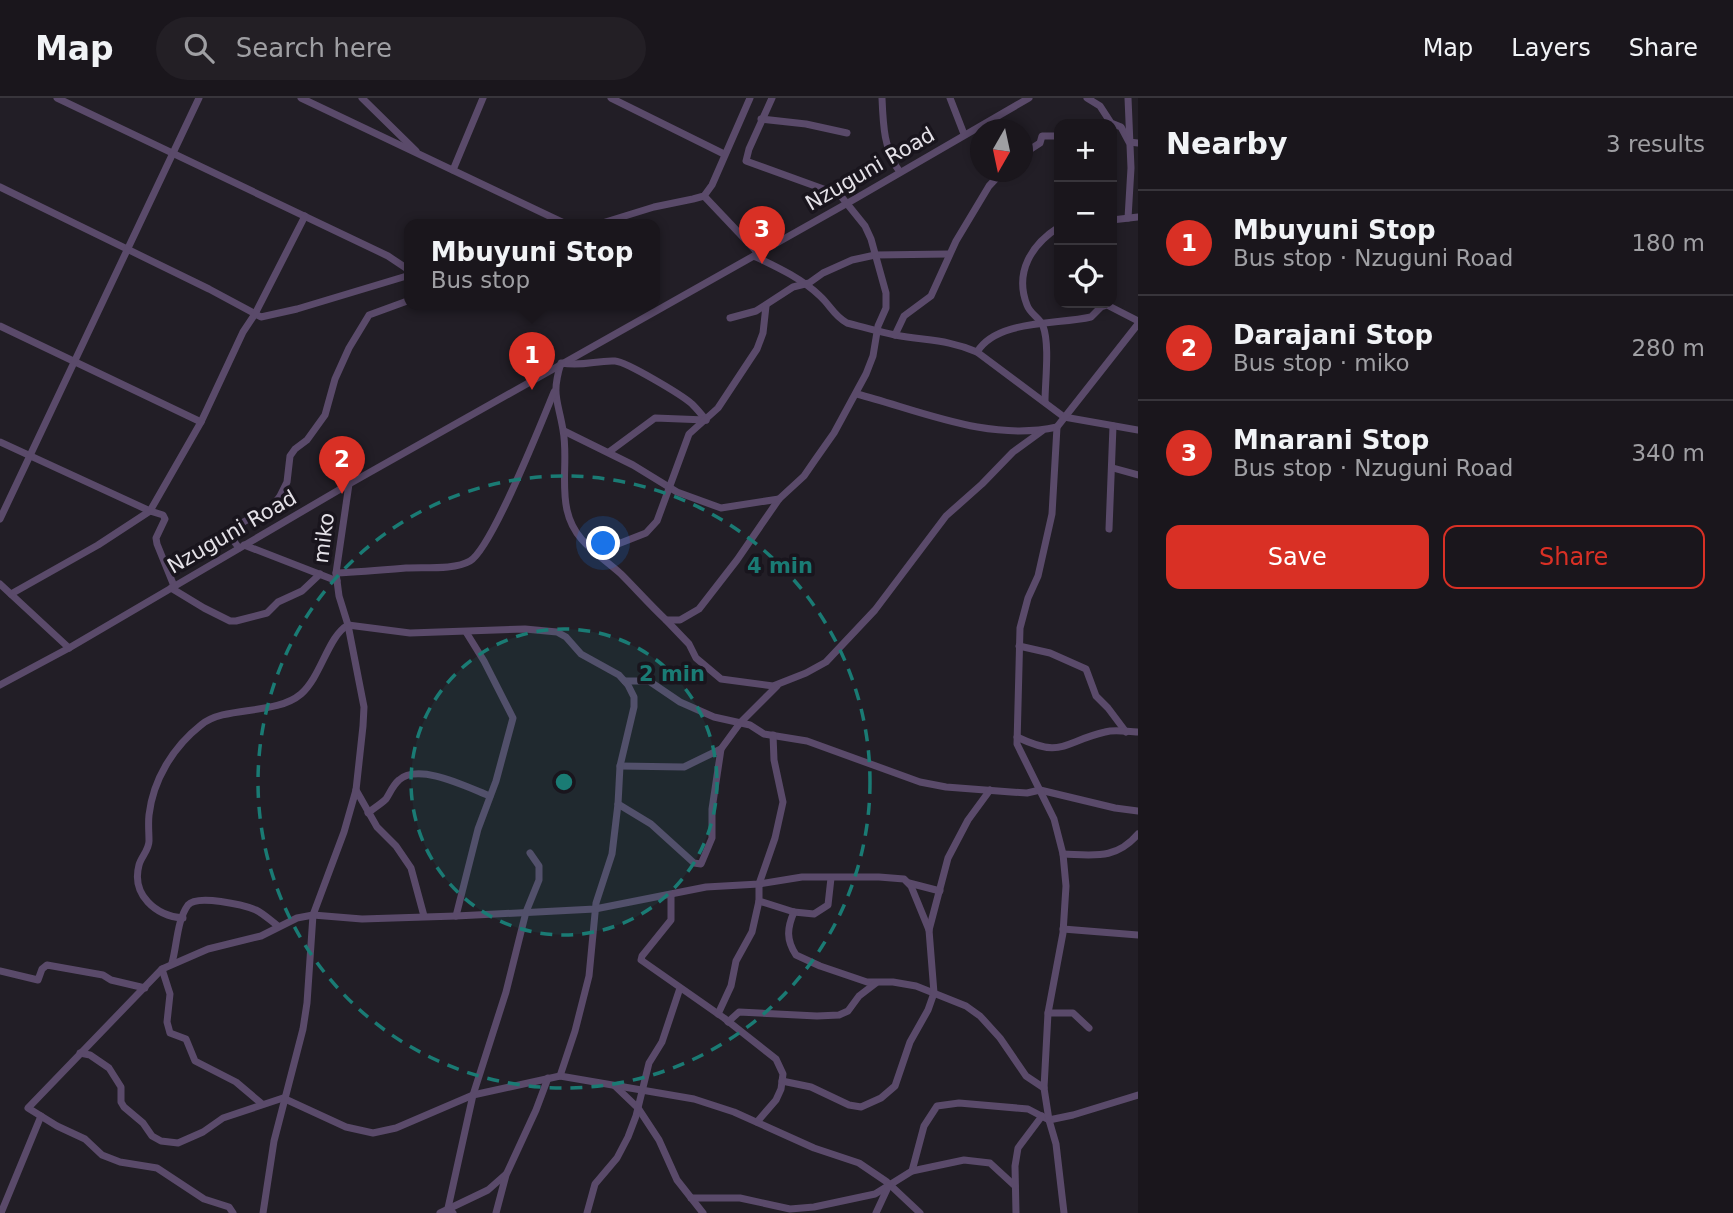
<!DOCTYPE html>
<html lang="en">
<head>
<meta charset="utf-8">
<style>
	body { margin:0; font-family:"DejaVu Sans",sans-serif; background:#231f25; color:#f1f3f6 }
	.controls { position:absolute; right:21px; top:21px; display:grid; overflow:hidden; border-radius:14px; box-shadow:0 4px 10px #0003 }
	.controls button { width:63px; height:63px; display:grid; place-items:center; padding:0; border:0; border-bottom:2px solid #38353b; background:#1a161c; color:#f1f3f6; font:35px sans-serif }
	.compass { position:absolute; left:970px; top:21px; width:63px; height:63px; border-radius:50%; background:#1a161c; box-shadow:0 4px 10px #0003; rotate:189deg }
	.you { position:absolute; left:604px; top:446px; width:24px; height:24px; margin:-18px; border:5px solid #fff; border-radius:50%; background:#1a73e8; box-shadow:0 0 0 10px #1a73e833 }
	.badge { display:grid; place-items:center; width:46px; height:46px; border-radius:50%; background:#d93025; color:#fff; font-size:23px; font-weight:700 }
	.pin { position:absolute; translate:-50% -58px; filter:drop-shadow(0 2px 4px #0008) }
	.pin::after { content:''; position:absolute; top:37px; width:24px; height:21px; background:inherit; clip-path:polygon(0 0,100% 0,50% 100%) }
	.popup { position:absolute; left:404px; top:121px; width:256px; height:91px; box-sizing:border-box; display:grid; place-content:center; border-radius:14px; background:#1a161c; filter:drop-shadow(0 2px 5px #0005); font-size:23px; white-space:nowrap; color:#9f9fa3 }
	.popup b { font-size:26px; color:#f1f3f6 }
	.popup::after { content:''; position:absolute; left:50%; top:100%; margin-left:-14px; border:14px solid transparent; border-top-color:#1a161c }
	.list { margin:0; padding:0; list-style:none }
	h2 { display:flex; justify-content:space-between; align-items:center; height:91px; margin:0; padding:0 28px; font-size:30px }
	h2 small { font-size:23px; font-weight:400; color:#9f9fa3 }
	.list li { display:grid; grid-template-columns:46px 1fr auto; gap:21px; align-items:center; box-sizing:border-box; height:105px; padding:0 28px; border-top:2px solid #38353b }
	.list b { display:block; font-size:26px; white-space:nowrap }
	.list p { margin:0; font-size:23px; white-space:nowrap; color:#9f9fa3 }
	.list em { font-size:23px; font-style:normal; color:#9f9fa3 }
	.actions { display:flex; gap:14px; padding:21px 28px }
	.actions a { flex:1; padding:16px 0; border:2px solid #d93025; border-radius:14px; text-align:center; font-size:24px; color:#d93025 }
	.actions .main { background:#d93025; color:#fff }
	.icon { flex:none; width:38px; height:38px; fill:none; stroke:currentColor; stroke-width:2; stroke-linecap:round; stroke-linejoin:round }
	.map { position:relative; flex:none; width:1138px; height:1115px; overflow:hidden }
	header { display:flex; align-items:center; gap:42px; box-sizing:border-box; height:98px; padding:0 35px; background:#1a161c; border-bottom:2px solid #38353b }
	header strong { font-size:33px }
	nav { display:flex; gap:38px; margin-inline-start:auto; font-size:24px }
	.search { width:490px; height:63px; background:#231f25; display:flex; align-items:center; gap:18px; box-sizing:border-box; padding:0 24px; border-radius:38px; color:#9f9fa3; font-size:26px }
	main { display:flex }
	aside { flex:1; background:#1a161c }
	.map>svg:first-child { display:block }
	.lines { fill:none; stroke-linecap:round; stroke-linejoin:round }
	.street { stroke:#5a4a6a; stroke-width:7 }
	.ring { fill:none; stroke:#1a7b74; stroke-width:3.5; stroke-dasharray:12 9 }
	.labels { text-anchor:middle; stroke-width:7; stroke-linejoin:round; paint-order:stroke }
	.street-label { font-size:21px; fill:#e4e1e7; stroke:#19151d }
	.centre { fill:#1a7b74; stroke:#19151d; stroke-width:3.5 }
	.ring-label { font-size:21px; text-anchor:middle; font-weight:bold; fill:#1a7b74; stroke:#19151d; stroke-width:7; stroke-linejoin:round; paint-order:stroke }
</style>
</head>
<body>
<header>
<strong>Map</strong>
<div class="search"><svg class="icon" aria-label="search" viewBox="0 0 24 24"><circle cx="10" cy="10" r="6"/><path d="M15 15l6 6"/></svg>Search here</div>
<nav><a>Map</a><a>Layers</a><a>Share</a></nav>
</header>
<main>
<div class="map">
<svg width="1138" height="1115" viewBox="0 0 1138 1115">
	<rect width="100%" height="100%" fill="#221e26"/>
	<g class="lines">
		<g class="street">
			<path d="M57,0L388,158L406,170L410,176"/>
			<path d="M301,0L566,126"/>
			<path d="M362,0L416,53"/>
			<path d="M611,0L724,56"/>
			<path d="M882,0C883,25 884,54 900,74"/>
			<path d="M950,0L964,36"/>
			<path d="M1087,0L1100,8L1111,25L1121,29L1129,44L1138,45"/>
			<path d="M1128,0L1131,70L1128,120"/>
			<path d="M761,21L806,26L847,35"/>
			<path d="M1023,56L1040,45L1042,38H1059"/>
			<path d="M453,72L483,0"/>
			<path d="M0,89L209,191L261,219L297,211L410,177"/>
			<path d="M704,98L758,155"/>
			<path d="M1112,122L1138,119"/>
			<path d="M599,126L654,109L693,101L704,98L712,87L750,0"/>
			<path d="M754,158C777,169 801,180 820,198C830,207 834,218 847,225C863,229 879,234 895,237C927,243 947,241 977,254L1064,319L1138,332"/>
			<path d="M730,220L756,213L793,189L809,185L823,175L852,162L875,157L949,156"/>
			<path d="M0,228L201,324"/>
			<path d="M895,237L904,218L931,198L956,143L989,88L1002,74"/>
			<path d="M977,254C997,221 1057,227 1091,219L1101,209L1107,207L1138,223"/>
			<path d="M857,296C921,313 989,344 1057,329"/>
			<path d="M1045,304C1045,283 1050,247 1043,228C1040,220 1030,216 1027,207C1014,174 1032,146 1059,129"/>
			<path d="M706,322C702,317 697,311 692,306C682,297 627,264 615,263C596,262 584,269 561,265C551,297 558,302 563,332C568,358 561,386 567,412C574,444 599,456 621,476C636,491 650,507 666,522H680L699,511L737,462L779,401L804,378L815,362L834,335L866,276L873,258L878,228L886,210V195L871,141L865,128L840,97L746,63L749,51L772,0"/>
			<path d="M564,333L633,367L677,394L721,410L779,401"/>
			<path d="M0,344L150,413L163,417L165,421L156,440L157,446L174,488"/>
			<path d="M609,354L655,320L706,322"/>
			<path d="M1113,370L1138,377"/>
			<path d="M0,421L199,0"/>
			<path d="M1109,431L1113,328"/>
			<path d="M244,447L337,483"/>
			<path d="M239,450L230,438L232,430L272,409L280,398L287,384L290,358L295,351L307,342L325,317L335,281L349,250L369,217L410,202"/>
			<path d="M595,455L646,435L657,423L689,336L718,310L757,251L763,235L766,208"/>
			<path d="M336,475C360,474 383,472 406,470C424,469 455,472 470,463C492,450 542,323 554,294"/>
			<path d="M0,486L69,550"/>
			<path d="M171,490L204,510L230,523H236L267,515L278,504L302,493L320,476"/>
			<path d="M11,496L98,447L150,413L201,324L243,234L255,216L305,118"/>
			<path d="M666,522L689,546L696,560L721,581L773,588L806,575L826,564L875,512L946,418L982,386L1013,354L1042,333"/>
			<path d="M1019,548L1050,555L1086,571L1096,598L1108,610L1126,634"/>
			<path d="M625,583H649L680,604L714,619L750,627L764,636L807,643L920,684L946,689L1011,694L1027,695L1040,692L1115,710L1138,713"/>
			<path d="M0,587L69,550L349,386L853,102L1029,0"/>
			<path d="M1017,639C1063,661 1062,644 1105,634C1116,631 1127,634 1138,634"/>
			<path d="M620,668L684,669L721,651"/>
			<path d="M356,692L377,729L396,748L411,770L424,818"/>
			<path d="M618,706L651,726L694,765L701,766L712,740V711L721,651L740,625L777,588"/>
			<path d="M368,715C374,710 381,706 386,701C390,695 393,687 399,682C419,664 469,690 490,698"/>
			<path d="M1063,756C1094,757 1116,762 1138,736"/>
			<path d="M909,785L940,793"/>
			<path d="M671,797V822L642,858L641,862L724,920L776,961L783,976L781,991L776,1002L757,1024"/>
			<path d="M759,803L794,814L814,816L828,807L831,780"/>
			<path d="M794,814C787,830 786,842 796,857L820,868L867,884H893L916,888L966,908L980,918L1000,940L1026,978L1044,990"/>
			<path d="M456,818L478,731L496,683L513,620L484,563L466,534"/>
			<path d="M183,820C156,818 131,797 139,767C141,759 149,752 149,743C149,734 148,726 149,717C153,682 173,649 201,627C225,607 275,618 301,596C321,579 328,538 348,527L410,535L525,531L557,534L566,539L581,556L619,577L628,587L634,599V609L620,668L618,706L612,756L596,805L589,878L575,933L560,978"/>
			<path d="M1063,831L1138,837"/>
			<path d="M172,865C177,847 177,822 188,807C197,796 244,807 256,812C264,816 271,823 278,828"/>
			<path d="M162,871L170,896L167,924L170,935L186,941L195,963L236,984L262,1006"/>
			<path d="M0,873L38,882L42,871L47,867L103,877L111,882L145,890"/>
			<path d="M1048,915H1073L1089,930"/>
			<path d="M718,916L731,888L736,863L752,834L759,803V786L775,740L783,704L774,662L773,637"/>
			<path d="M728,924L739,914L817,918L839,917L848,913L859,898L876,885"/>
			<path d="M80,955L90,957L109,970L121,989V1004L124,1009L143,1025L152,1038L161,1043L178,1045L203,1034L223,1020L283,1000L346,1029L373,1035L396,1030L473,997L560,978L694,1001L734,1014L814,1050L859,1065L887,1084L920,1115"/>
			<path d="M782,983L811,989L849,1007L861,1009L881,1000L895,988L910,944L928,912L934,895L929,832L948,760L968,722L990,692"/>
			<path d="M615,988L638,1010L659,1042L677,1082L703,1115"/>
			<path d="M912,1073L924,1028L937,1008L959,1005L1028,1011L1049,1022L1073,1017L1138,997"/>
			<path d="M691,1100H740L790,1111L814,1109L875,1096L912,1073L964,1062L990,1065L1015,1088"/>
			<path d="M1,1115L41,1018"/>
			<path d="M233,1115L229,1109L204,1101L157,1070L120,1064L102,1057L85,1041L57,1028L28,1010L162,871L208,851L261,838L297,820L313,817L362,821L456,818L595,811L706,789L759,786L802,779H879L904,781L911,788L929,832"/>
			<path d="M263,1115L274,1043L303,931L307,905L313,817L344,734L356,692L363,628L364,609L348,527L339,498L336,475L349,386"/>
			<path d="M440,1115L488,1092L505,1077"/>
			<path d="M453,1115L448,1110L473,997L506,894L526,814L539,782V768L530,755"/>
			<path d="M496,1115L506,1077L536,1012L548,980"/>
			<path d="M587,1115L595,1086L617,1060L628,1039L636,1018L649,965L662,944L680,890"/>
			<path d="M876,1115L889,1087"/>
			<path d="M1016,1115L1015,1068L1018,1050L1042,1018"/>
			<path d="M1064,1115L1056,1046L1049,1022L1044,990L1048,915L1063,835L1066,788L1063,756L1054,721L1017,646L1020,530L1028,500L1038,478L1052,416L1057,329L1138,226"/>
		</g>
	</g>
	<circle cx="564" cy="684" r="153" fill="#1a7b74" fill-opacity=".12"/>
	<g class="ring">
		<circle cx="564" cy="684" r="153"/>
		<circle cx="564" cy="684" r="306"/>
	</g>
	<g class="labels">
		<g class="street-label">
			<text transform="translate(870 71) rotate(-30)" y="7">Nzuguni Road</text>
			<text transform="translate(232 434) rotate(-30)" y="7">Nzuguni Road</text>
			<text transform="translate(324 440) rotate(-83)" y="7">miko</text>
		</g>
	</g>
	<circle cx="564" cy="684" r="10" class="centre"/>
	<g class="ring-label">
		<text x="780" y="475">4 min</text>
		<text x="672" y="583">2 min</text>
	</g>
</svg>
<div class="controls">
<button>+</button>
<button>−</button>
<button><svg class="icon" aria-label="locate" viewBox="0 0 24 24"><circle cx="12" cy="12" r="6"/><path d="M12 2v4M12 18v4M2 12h4M18 12h4"/></svg></button>
</div>
<svg class="compass" viewBox="-18 -18 36 36"><path d="M0-13l5 13h-10z" fill="#e53935"/><path d="M0 13l5-13h-10z" fill="#9f9fa3"/></svg>
<div class="you"></div>
<div class="pin badge" style="left:532px;top:292px">1</div>
<div class="popup"><b>Mbuyuni Stop</b>Bus stop</div>
<div class="pin badge" style="left:342px;top:396px">2</div>
<div class="pin badge" style="left:762px;top:166px">3</div>
</div>
<aside>
<h2>Nearby<small>3 results</small></h2>
<ul class="list">
<li><span class="badge">1</span><div><b>Mbuyuni Stop</b><p>Bus stop · Nzuguni Road</p></div><em>180 m</em></li>
<li><span class="badge">2</span><div><b>Darajani Stop</b><p>Bus stop · miko</p></div><em>280 m</em></li>
<li><span class="badge">3</span><div><b>Mnarani Stop</b><p>Bus stop · Nzuguni Road</p></div><em>340 m</em></li>
</ul>
<div class="actions"><a class="main">Save</a><a>Share</a></div>
</aside>
</main>
</body>
</html>
